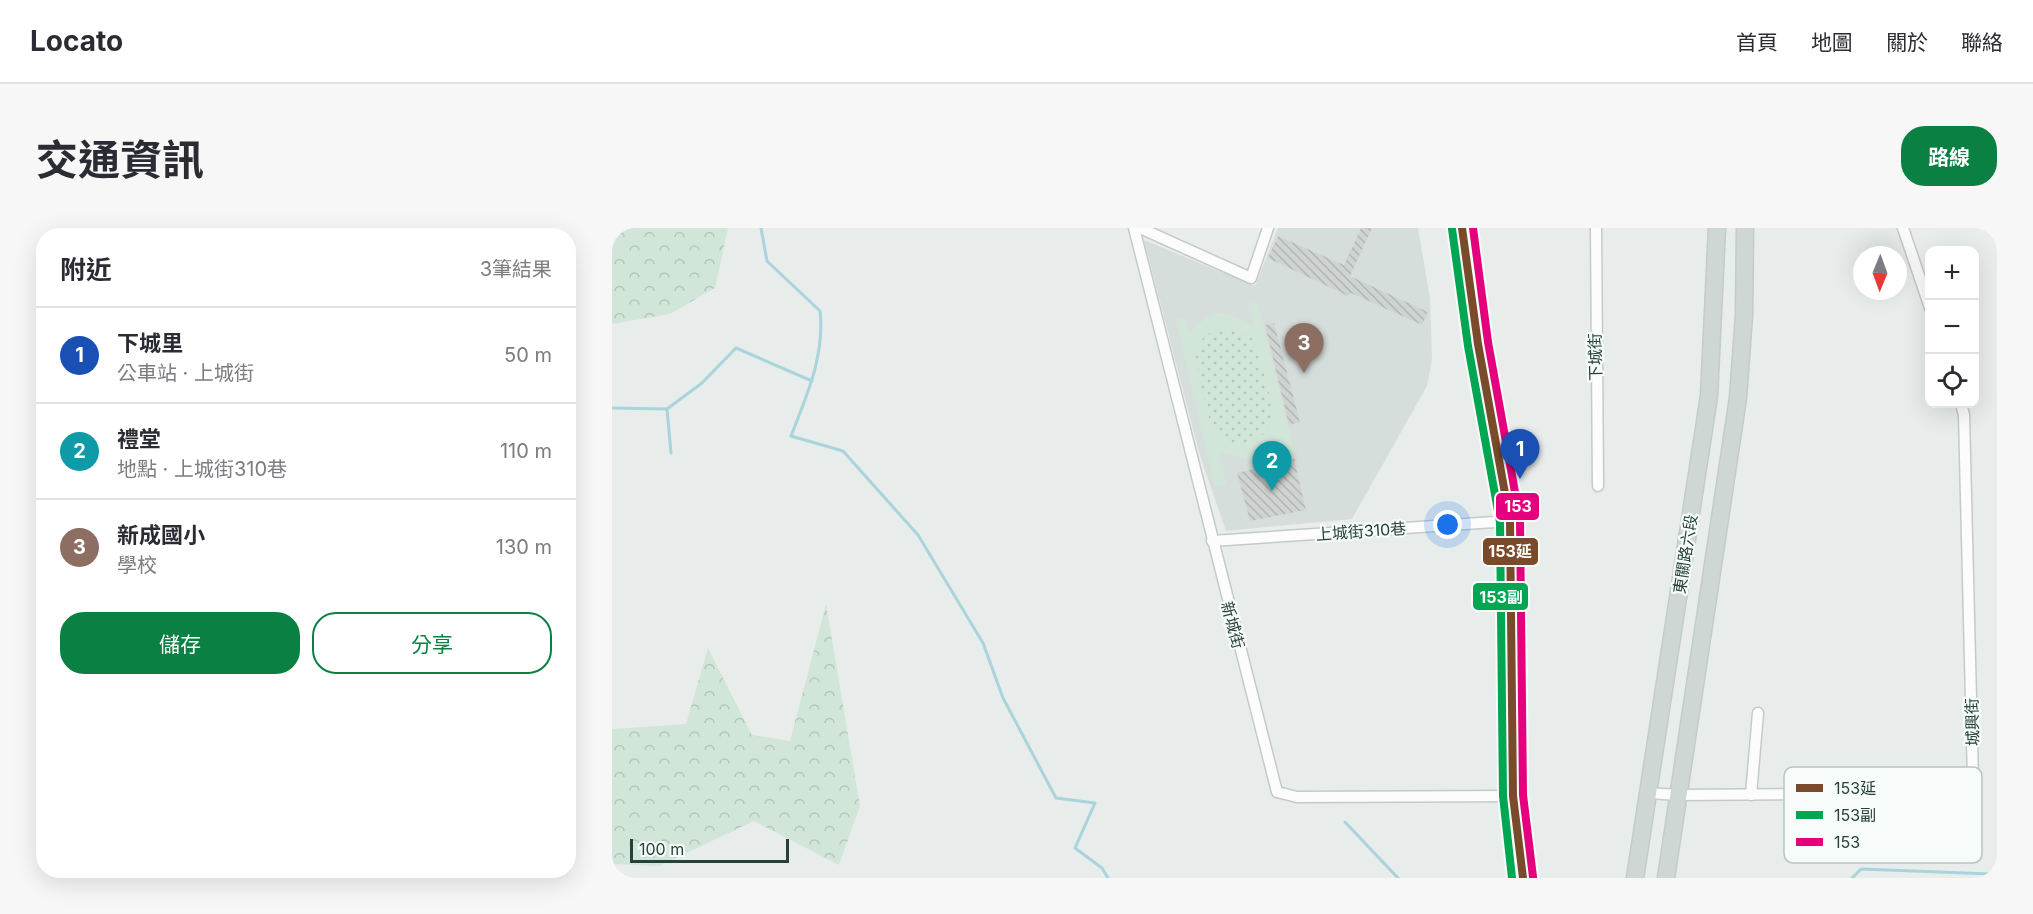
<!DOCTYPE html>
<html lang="zh-TW">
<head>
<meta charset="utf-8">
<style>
	body { margin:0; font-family:Inter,"Noto Sans TC",sans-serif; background:#f7f7f7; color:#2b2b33 }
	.controls { position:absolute; right:18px; top:18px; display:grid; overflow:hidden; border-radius:12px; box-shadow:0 6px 24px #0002 }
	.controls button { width:54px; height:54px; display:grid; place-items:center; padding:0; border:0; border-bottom:2px solid #e1e1e2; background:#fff; color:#2b2b33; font:30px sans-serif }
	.compass { position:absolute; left:1241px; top:18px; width:54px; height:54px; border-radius:50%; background:#fff; box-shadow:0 6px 24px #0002; rotate:181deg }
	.scale { position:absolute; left:18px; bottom:15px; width:159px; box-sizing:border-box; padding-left:6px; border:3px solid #24423a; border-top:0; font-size:16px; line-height:21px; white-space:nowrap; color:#24423a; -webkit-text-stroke:4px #f7fbf9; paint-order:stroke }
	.you { position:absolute; left:836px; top:297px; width:21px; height:21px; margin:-15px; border:4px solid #fff; border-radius:50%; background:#1a73e8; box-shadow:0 0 0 9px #1a73e833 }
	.badge { display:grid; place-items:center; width:39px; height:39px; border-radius:50%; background:#0b8043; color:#fff; font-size:20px; font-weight:700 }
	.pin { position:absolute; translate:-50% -50px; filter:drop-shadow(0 2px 3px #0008) }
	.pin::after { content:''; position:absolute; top:32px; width:21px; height:18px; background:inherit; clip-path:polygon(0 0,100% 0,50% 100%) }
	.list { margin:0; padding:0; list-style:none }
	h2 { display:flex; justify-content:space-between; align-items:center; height:78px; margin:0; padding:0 24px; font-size:26px }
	h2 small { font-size:20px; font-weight:400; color:#7c7c81 }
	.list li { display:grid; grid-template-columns:39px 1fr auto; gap:18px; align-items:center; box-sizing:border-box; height:96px; padding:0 24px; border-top:2px solid #e1e1e2 }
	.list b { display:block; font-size:22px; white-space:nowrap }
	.list p { margin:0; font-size:20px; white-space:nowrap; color:#7c7c81 }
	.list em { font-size:20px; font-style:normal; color:#7c7c81 }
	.actions { display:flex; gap:12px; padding:18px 24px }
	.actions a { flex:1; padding:14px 0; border:2px solid #0b8043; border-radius:24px; text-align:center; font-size:21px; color:#0b8043 }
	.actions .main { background:#0b8043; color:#fff }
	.icon { flex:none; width:33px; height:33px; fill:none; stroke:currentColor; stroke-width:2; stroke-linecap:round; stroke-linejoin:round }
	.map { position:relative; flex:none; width:1385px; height:650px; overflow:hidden; border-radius:24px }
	header { display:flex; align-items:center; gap:36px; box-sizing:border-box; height:84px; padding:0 30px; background:#fff; border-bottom:2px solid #e1e1e2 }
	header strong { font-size:28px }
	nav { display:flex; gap:33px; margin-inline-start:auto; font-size:21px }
	.intro { display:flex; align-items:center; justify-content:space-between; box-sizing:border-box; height:144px; padding:0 36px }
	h1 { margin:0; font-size:42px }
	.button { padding:15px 27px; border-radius:24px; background:#0b8043; color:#fff; font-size:21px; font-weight:700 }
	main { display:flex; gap:36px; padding:0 36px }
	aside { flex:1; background:#fff; border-radius:24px; box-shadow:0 6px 24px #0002 }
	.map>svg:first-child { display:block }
	.built { fill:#d6dedb }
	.grass { fill:url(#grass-dots) }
	.forest { fill:url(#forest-crowns) }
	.pitch { fill:#d1e6d8; fill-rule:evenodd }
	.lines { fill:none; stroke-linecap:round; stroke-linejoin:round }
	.stream { stroke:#a9d4db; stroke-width:3 }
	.building { fill:url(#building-back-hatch) }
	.minor-casing { stroke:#c5cac8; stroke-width:13 }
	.tertiary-casing { stroke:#c5cac8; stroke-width:16 }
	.primary-casing { stroke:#c3ccc9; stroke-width:19 }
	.minor { stroke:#fcfcfc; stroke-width:10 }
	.tertiary { stroke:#fcfcfc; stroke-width:14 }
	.primary { stroke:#cfd7d5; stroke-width:16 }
	.bus-1-casing { stroke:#f7fbf9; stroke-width:12 }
	.bus-2-casing { stroke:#f7fbf9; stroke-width:12 }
	.bus-3-casing { stroke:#f7fbf9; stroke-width:12 }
	.bus-1 { stroke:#7a4b2a; stroke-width:8 }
	.bus-2 { stroke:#00a651; stroke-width:8 }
	.bus-3 { stroke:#e5007d; stroke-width:8 }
	.labels { text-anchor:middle; stroke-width:4.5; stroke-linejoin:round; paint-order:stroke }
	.street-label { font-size:16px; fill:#24423a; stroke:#f7fbf9 }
	.key { fill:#f7fbf9; stroke:#b8c4c0; stroke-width:1.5 }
	.key-label { font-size:16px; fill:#24423a }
	.line-badge { stroke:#f7fbf9; stroke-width:2 }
	.badge-label { font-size:16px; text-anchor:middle; font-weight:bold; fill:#fff }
</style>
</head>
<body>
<header>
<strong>Locato</strong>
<nav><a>首頁</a><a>地圖</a><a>關於</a><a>聯絡</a></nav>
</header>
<div class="intro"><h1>交通資訊</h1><a class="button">路線</a></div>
<main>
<aside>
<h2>附近<small>3筆結果</small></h2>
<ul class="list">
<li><span class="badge" style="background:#1a4fb4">1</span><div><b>下城里</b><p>公車站 · 上城街</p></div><em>50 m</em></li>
<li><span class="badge" style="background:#0f9aa8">2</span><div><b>禮堂</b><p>地點 · 上城街310巷</p></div><em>110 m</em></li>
<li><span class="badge" style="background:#8d6e63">3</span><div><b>新成國小</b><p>學校</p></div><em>130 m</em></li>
</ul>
<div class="actions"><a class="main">儲存</a><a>分享</a></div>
</aside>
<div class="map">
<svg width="1385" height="650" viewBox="0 0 1385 650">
	<defs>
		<pattern id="grass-dots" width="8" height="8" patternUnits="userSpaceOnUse" patternTransform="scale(1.5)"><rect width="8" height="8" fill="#d1e6d8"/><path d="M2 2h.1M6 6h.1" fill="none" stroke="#b3c6ba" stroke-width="1.8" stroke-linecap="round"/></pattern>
		<pattern id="forest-crowns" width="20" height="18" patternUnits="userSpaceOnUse" patternTransform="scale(1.5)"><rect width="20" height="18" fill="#d1e6d8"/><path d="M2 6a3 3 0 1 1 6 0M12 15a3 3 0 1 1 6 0" fill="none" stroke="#b3c6ba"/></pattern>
		<pattern id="building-back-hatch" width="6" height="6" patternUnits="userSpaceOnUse" patternTransform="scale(1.5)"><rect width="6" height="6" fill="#cfd4d2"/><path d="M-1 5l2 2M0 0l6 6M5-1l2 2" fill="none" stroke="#b2b7b5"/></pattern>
	</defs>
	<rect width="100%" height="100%" fill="#e8edeb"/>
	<path class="built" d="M666,0H806L818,70L820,131L815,158L740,291L614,303L588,228L532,12L643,58Z"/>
	<path class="grass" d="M609,99L638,108L642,114C648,134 660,166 660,186C660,219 613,227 600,198C591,176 588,149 583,125L592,108Z"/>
	<g class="forest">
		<path d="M0,0H116L103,60L58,86L0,96Z"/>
		<path d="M214,376L248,578L227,637L142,593L47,638L0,636V501L74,496L96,420L140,507L178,513Z"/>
	</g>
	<path class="pitch" d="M645,74L683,225L672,228L667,209C641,239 642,231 607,225L614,256L603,259L564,92L573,90L578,105C602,78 611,83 642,97L637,76ZM609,99L638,107L642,114C648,134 660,166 660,186C660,218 613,227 600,198C591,176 588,149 583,126L592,108Z"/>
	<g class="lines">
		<g class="stream">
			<path d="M149,0L155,33L208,83C213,127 195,167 179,208L231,223L306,307L371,415L391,470L444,570L483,575L463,620L490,640L496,650"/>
			<path d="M0,180L55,181L90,155L124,120L200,153"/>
			<path d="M55,181L59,225"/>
			<path d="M733,594L786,650"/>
			<path d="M1240,650L1249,641L1379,646L1385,641"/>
		</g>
	</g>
	<g class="building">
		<path d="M749,0H760L738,48L816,84L810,97L739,65L736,68L656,30L666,8L732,37Z"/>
		<path d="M662,95L688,194L677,197L653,97Z"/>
		<path d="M682,231L694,282L638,293L625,245Z"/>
	</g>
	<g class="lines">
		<defs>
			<g id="minor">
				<path d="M522,0L665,564L685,569L901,568"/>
				<path d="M528,0L639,50L656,0"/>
				<path d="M984,0L986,258"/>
				<path d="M1291,0L1318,80"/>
				<path d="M600,313L898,293"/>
				<path d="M1036,565L1066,567L1354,565L1361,553L1352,187L1349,176"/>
				<path d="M1139,567L1146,485"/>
			</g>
			<path id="tertiary" d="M850,0L866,116L898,293L901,568L911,650"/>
			<g id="primary">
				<path d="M1023,650L1097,168L1105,0"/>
				<path d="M1054,650L1126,170L1132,87L1133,0"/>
			</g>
		</defs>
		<use href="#minor" class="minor-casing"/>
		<use href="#tertiary" class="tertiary-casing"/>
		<use href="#primary" class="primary-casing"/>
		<use href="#minor" class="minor"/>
		<use href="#tertiary" class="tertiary"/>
		<use href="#primary" class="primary"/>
		<defs>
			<path id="bus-1" d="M850,0L866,116L898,293L901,568L911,650"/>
			<path id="bus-2" d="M840,1L856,118L888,294L891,568L900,650"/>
			<path id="bus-3" d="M861,0L876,114L908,292L911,567L921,649"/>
		</defs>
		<use href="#bus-1" class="bus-1-casing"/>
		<use href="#bus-2" class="bus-2-casing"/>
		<use href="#bus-3" class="bus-3-casing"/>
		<use href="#bus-1" class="bus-1"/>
		<use href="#bus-2" class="bus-2"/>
		<use href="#bus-3" class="bus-3"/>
	</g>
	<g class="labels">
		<g class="street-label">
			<text transform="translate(983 129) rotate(-91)" y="6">下城街</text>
			<text transform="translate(749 303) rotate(-4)" y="6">上城街310巷</text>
			<text transform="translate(1073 326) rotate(-81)" y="6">東關路六段</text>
			<text transform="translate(621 397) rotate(75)" y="6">新城街</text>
			<text transform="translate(1360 494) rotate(-91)" y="6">城興街</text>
		</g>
	</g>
	<rect x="1172" y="539" width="198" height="96" rx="9" class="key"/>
	<rect x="1184" y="556" width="27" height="8" fill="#7a4b2a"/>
	<rect x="1184" y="583" width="27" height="8" fill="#00a651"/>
	<rect x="1184" y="610" width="27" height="8" fill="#e5007d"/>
	<g class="key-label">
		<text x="1222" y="566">153延</text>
		<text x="1222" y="593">153副</text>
		<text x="1222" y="620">153</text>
	</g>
	<g class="line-badge">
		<rect x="883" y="264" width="45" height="29" rx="6" fill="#e5007d"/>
		<rect x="870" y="309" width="57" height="29" rx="6" fill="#7a4b2a"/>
		<rect x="860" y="354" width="57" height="29" rx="6" fill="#00a651"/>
	</g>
	<g class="badge-label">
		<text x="906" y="284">153</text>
		<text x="898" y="329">153延</text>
		<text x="889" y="375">153副</text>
	</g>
</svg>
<div class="controls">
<button>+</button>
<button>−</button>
<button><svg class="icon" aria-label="locate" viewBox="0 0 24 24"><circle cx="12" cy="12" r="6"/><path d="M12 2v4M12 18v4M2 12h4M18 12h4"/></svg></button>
</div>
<svg class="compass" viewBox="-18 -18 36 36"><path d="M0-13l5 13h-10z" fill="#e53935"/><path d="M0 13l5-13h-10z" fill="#7c7c81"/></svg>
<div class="scale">100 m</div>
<div class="you"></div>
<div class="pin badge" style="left:908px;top:251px;background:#1a4fb4">1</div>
<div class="pin badge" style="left:660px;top:263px;background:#0f9aa8">2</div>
<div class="pin badge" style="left:692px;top:145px;background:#8d6e63">3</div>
</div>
</main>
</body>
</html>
